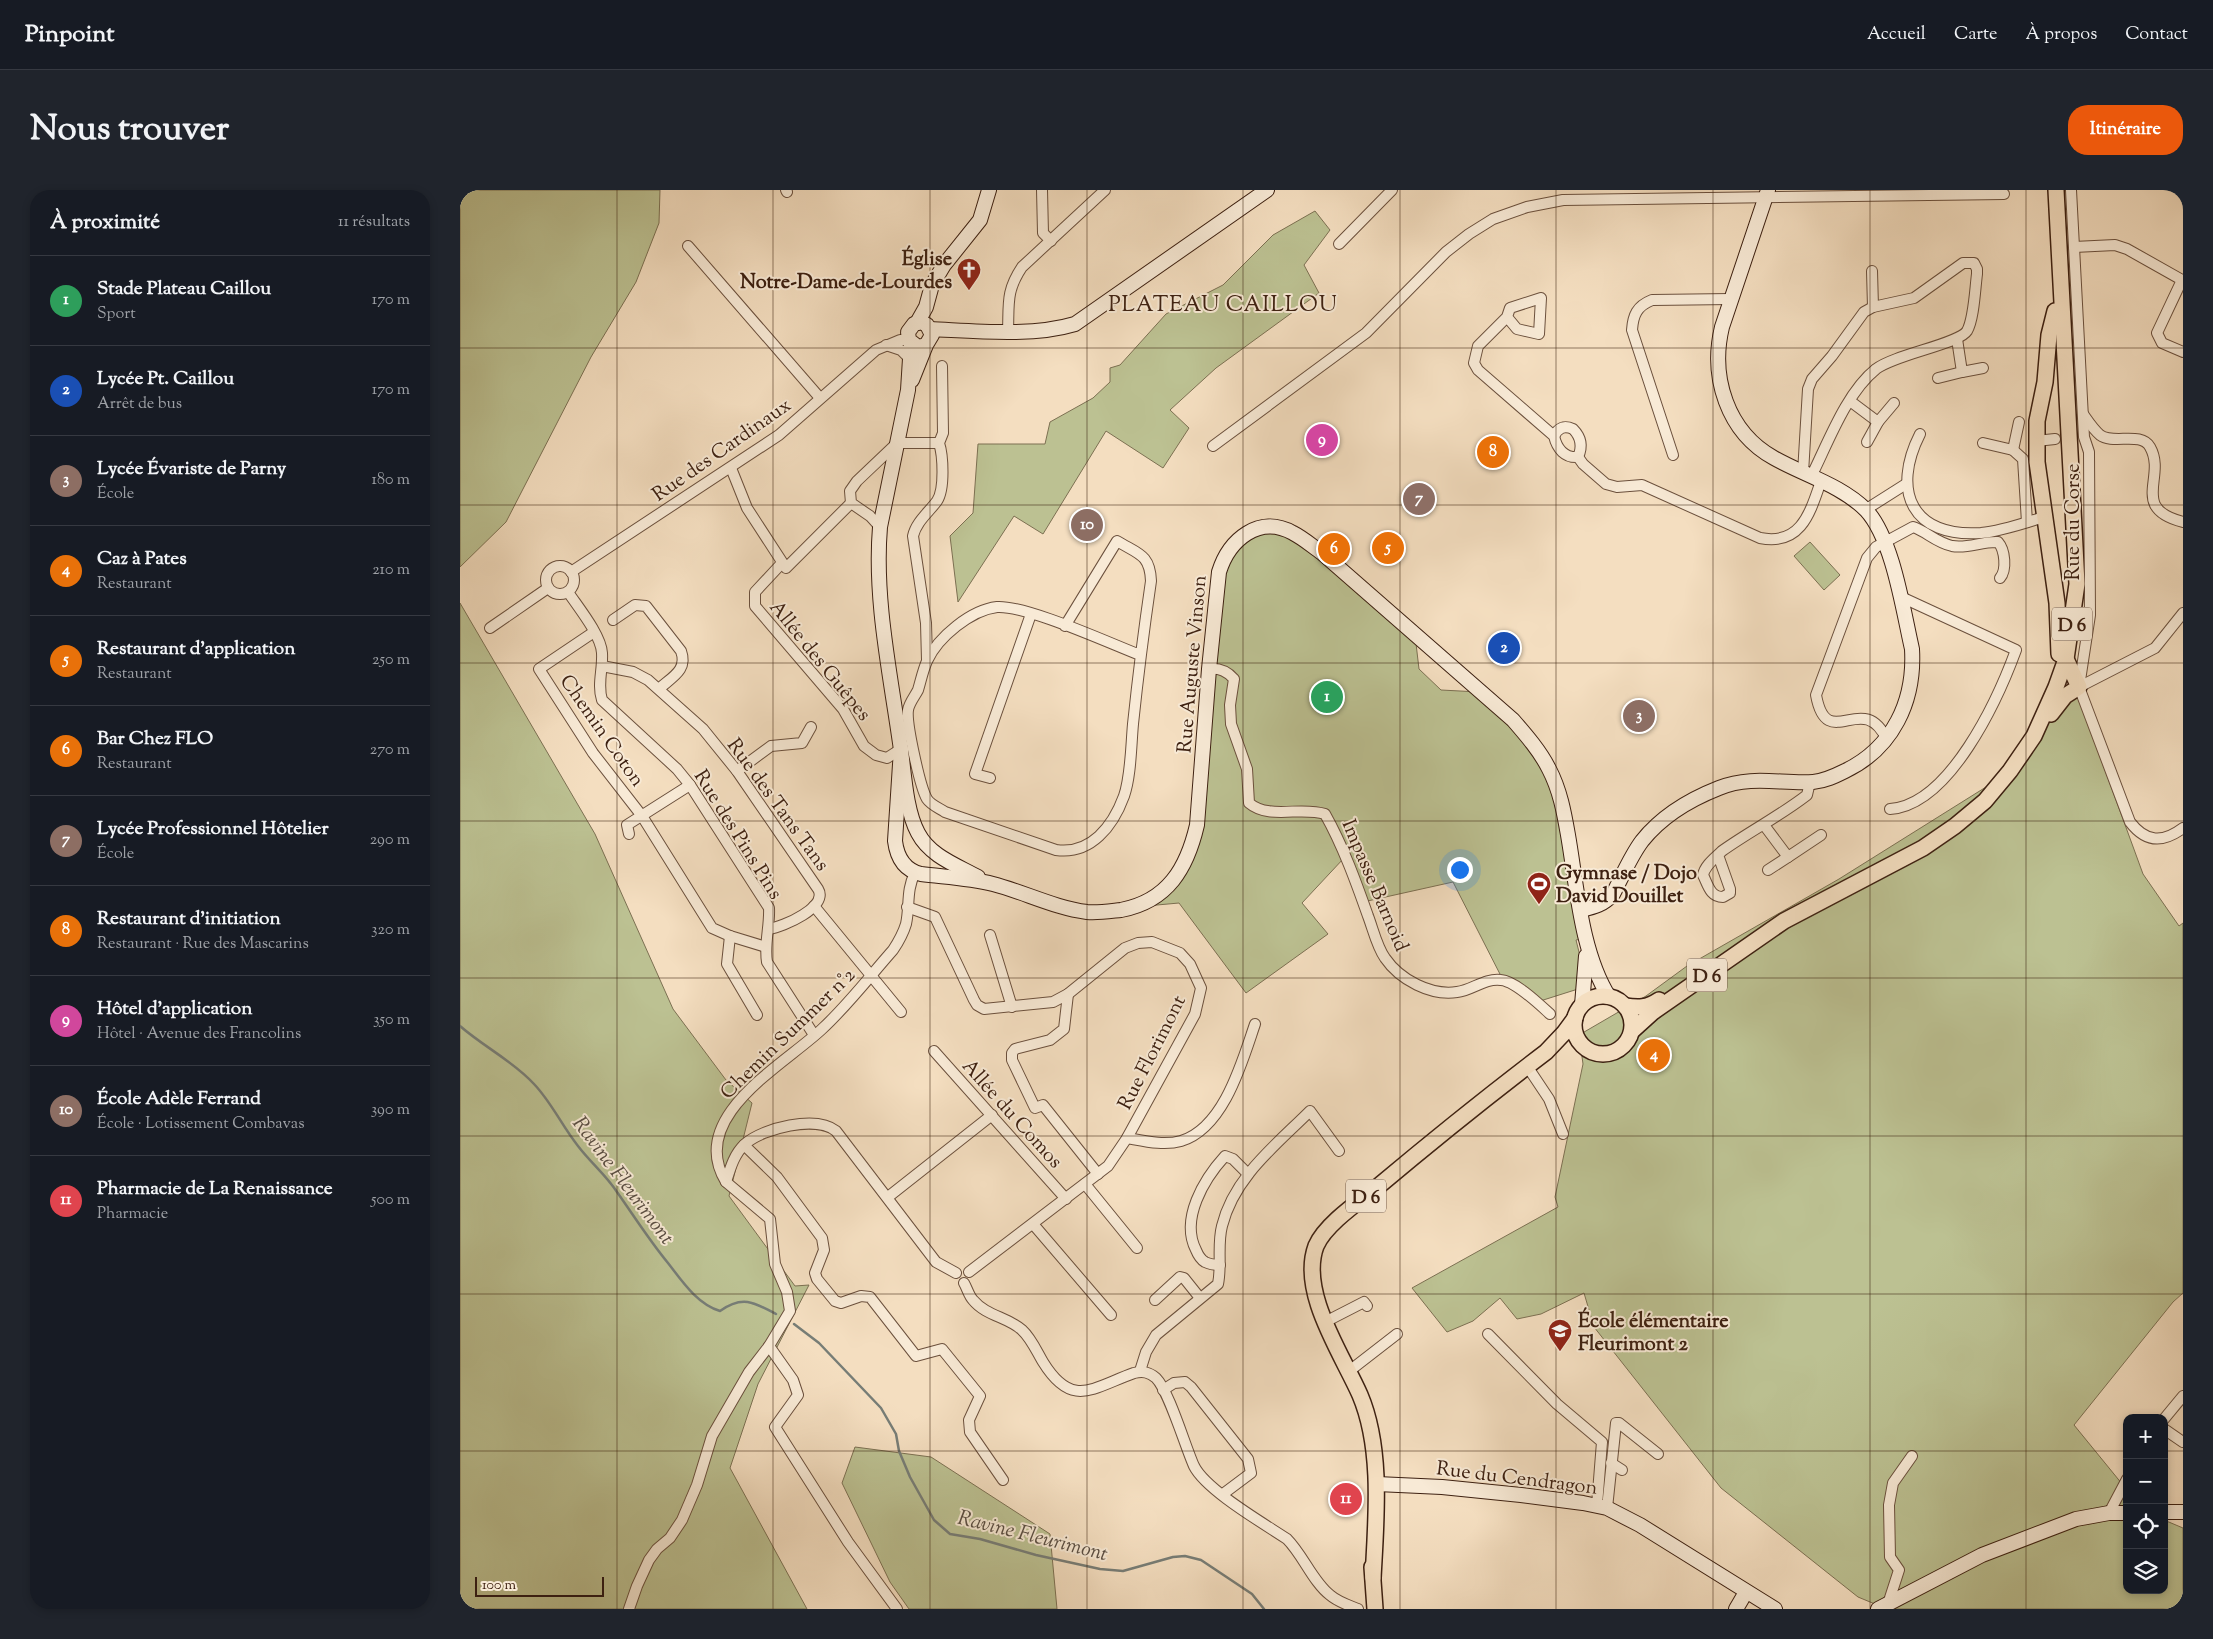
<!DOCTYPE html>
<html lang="fr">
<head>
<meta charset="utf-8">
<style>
	body { margin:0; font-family:"Sorts Mill Goudy",serif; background:#20242c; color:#f1f3f6 }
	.controls { position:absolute; right:15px; bottom:15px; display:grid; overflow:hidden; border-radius:10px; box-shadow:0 2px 8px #0003 }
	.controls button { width:45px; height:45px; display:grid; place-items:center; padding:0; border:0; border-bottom:1px solid #363941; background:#171b24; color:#f1f3f6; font:25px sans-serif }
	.scale { position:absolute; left:15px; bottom:12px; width:129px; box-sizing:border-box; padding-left:5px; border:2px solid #3d2011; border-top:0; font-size:14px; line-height:18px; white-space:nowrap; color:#3d2011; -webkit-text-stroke:4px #f8ead6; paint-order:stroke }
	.you { position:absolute; left:999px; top:679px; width:18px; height:18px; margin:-12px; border:4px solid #fff; border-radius:50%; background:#1a73e8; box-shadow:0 0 0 8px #1a73e833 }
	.badge { display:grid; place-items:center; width:32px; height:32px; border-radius:50%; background:#ea580c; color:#fff; font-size:16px; font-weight:700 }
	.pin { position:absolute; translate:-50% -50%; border:2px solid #fff; box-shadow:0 1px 5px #0006 }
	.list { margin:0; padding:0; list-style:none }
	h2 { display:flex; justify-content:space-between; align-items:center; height:65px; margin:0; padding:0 20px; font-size:21px }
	h2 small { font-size:16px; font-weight:400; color:#9ea1a6 }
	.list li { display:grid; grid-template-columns:32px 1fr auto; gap:15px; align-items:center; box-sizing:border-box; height:90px; padding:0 20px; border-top:1px solid #363941 }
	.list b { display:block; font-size:19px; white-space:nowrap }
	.list p { margin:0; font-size:16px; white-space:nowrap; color:#9ea1a6 }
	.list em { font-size:16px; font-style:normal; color:#9ea1a6 }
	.icon { flex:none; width:28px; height:28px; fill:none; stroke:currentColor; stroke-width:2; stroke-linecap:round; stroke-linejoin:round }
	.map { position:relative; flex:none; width:1723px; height:1419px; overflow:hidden; border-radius:20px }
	header { display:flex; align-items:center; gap:30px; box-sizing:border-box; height:70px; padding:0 25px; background:#171b24; border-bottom:1px solid #363941 }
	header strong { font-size:24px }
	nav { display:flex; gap:28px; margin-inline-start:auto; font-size:18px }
	.intro { display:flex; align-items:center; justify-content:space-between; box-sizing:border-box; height:120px; padding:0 30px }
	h1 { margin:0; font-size:35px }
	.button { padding:12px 22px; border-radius:20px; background:#ea580c; color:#fff; font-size:18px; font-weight:700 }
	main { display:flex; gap:30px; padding:0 30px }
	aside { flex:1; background:#171b24; border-radius:20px; box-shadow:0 2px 8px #0003 }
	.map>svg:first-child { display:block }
	.green { fill:#bcc192; stroke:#7c7052 }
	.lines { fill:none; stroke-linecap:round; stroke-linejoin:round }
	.stream { stroke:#777d76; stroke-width:2.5 }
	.street-tunnel { stroke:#cfb89d; stroke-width:10; stroke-dasharray:10 5; stroke-linecap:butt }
	.street-casing { stroke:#6b503d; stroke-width:12 }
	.secondary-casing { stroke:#3d2011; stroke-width:16 }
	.primary-casing { stroke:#3d2011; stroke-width:18 }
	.street { stroke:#f8ead6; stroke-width:10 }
	.secondary { stroke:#f8ead6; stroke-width:14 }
	.primary { stroke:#f4dec0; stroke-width:15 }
	.grid { fill:none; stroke:#3d2011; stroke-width:1; stroke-opacity:0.55 }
	.labels { text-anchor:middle; stroke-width:4; stroke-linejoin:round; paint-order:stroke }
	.shield { fill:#f8ead6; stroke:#755d4c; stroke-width:1 }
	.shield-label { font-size:19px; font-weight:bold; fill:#3d2011 }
	.poi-label { font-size:20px; font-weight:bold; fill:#3d2011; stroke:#f8ead6; text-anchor:start }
	.street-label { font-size:20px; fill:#3d2011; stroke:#f8ead6 }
	.water-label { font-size:21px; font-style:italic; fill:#5a4e43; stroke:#f8ead6 }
	.quarter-label { font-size:22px; letter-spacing:1px; fill:#3d2011; stroke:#f8ead6 }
</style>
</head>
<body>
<header>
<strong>Pinpoint</strong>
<nav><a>Accueil</a><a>Carte</a><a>À propos</a><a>Contact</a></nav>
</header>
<div class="intro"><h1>Nous trouver</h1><a class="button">Itinéraire</a></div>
<main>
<aside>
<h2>À proximité<small>11 résultats</small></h2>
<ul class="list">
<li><span class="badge" style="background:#2e9e5b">1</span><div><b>Stade Plateau Caillou</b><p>Sport</p></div><em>170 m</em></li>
<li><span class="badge" style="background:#1a4fb4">2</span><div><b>Lycée Pt. Caillou</b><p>Arrêt de bus</p></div><em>170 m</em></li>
<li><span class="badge" style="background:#8d6e63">3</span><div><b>Lycée Évariste de Parny</b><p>École</p></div><em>180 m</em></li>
<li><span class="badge" style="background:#e8710a">4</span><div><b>Caz à Pates</b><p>Restaurant</p></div><em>210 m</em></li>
<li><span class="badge" style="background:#e8710a">5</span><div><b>Restaurant d'application</b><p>Restaurant</p></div><em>250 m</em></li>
<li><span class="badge" style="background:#e8710a">6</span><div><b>Bar Chez FLO</b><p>Restaurant</p></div><em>270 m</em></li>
<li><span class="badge" style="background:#8d6e63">7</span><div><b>Lycée Professionnel Hôtelier</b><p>École</p></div><em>290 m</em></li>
<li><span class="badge" style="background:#e8710a">8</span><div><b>Restaurant d'initiation</b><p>Restaurant · Rue des Mascarins</p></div><em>320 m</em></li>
<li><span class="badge" style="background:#d1479c">9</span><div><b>Hôtel d'application</b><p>Hôtel · Avenue des Francolins</p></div><em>350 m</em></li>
<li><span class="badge" style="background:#8d6e63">10</span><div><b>École Adèle Ferrand</b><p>École · Lotissement Combavas</p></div><em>390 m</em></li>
<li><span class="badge" style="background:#e0444e">11</span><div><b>Pharmacie de La Renaissance</b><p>Pharmacie</p></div><em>500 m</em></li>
</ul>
</aside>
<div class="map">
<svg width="1723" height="1419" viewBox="0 0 1723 1419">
	<rect width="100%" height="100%" fill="#f4dec0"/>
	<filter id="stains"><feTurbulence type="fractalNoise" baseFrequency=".004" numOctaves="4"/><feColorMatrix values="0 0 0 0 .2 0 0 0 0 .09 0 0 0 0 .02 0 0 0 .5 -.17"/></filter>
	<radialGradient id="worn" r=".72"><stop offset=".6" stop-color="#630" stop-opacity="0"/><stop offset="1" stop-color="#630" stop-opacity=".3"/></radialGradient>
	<g class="green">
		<path d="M0,0H200L199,33L176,92L131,167L46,332L0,377Z"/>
		<path d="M855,21L870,40L844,75L859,103L756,178L710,220L729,238L703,278L646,241L583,344L554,326L498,412L490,346L513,323L518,254H585L590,232L633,208L650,192V178L660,175L706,124L763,95L813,45Z"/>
		<path d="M832,342L955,445L959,479L981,500L1019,502L1090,580L1127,748L1116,750L1119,762L1118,799L1077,812L1043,790L993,692L903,712L884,668L842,713L868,744L786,803L719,713L675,717L690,711L731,660L759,382L784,344Z"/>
		<path d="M1350,352L1380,385L1364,400L1334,366Z"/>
		<path d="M0,413L135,644L213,819L266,890L292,913L269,1006L335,1096L349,1095L298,1194L270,1278L347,1419H0Z"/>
		<path d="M1618,506L1683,684L1719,736L1723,733V1103L1713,1112L1614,1235L1667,1300V1400H1704V1330L1723,1338V1419H1427L1398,1407L1261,1298L1134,1137L1124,1103L1081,1124L1057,1129L1040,1108L1013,1131L987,1142L952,1098L1098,1017L1095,1007L1123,874L1119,845L1186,806L1227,776L1379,689L1550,582L1594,519Z"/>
		<path d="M395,1257L471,1267L590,1344L597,1419H449L430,1392L382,1293Z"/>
	</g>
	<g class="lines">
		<g class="stream">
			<path d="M0,836C24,857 53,871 74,894C92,913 102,936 118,956C130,972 146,985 157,1002C174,1026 189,1050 208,1073C222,1091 237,1114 260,1121C282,1105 294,1112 316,1124"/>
			<path d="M334,1134L359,1153L421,1218L436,1244L439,1261L450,1287L474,1330L490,1344L520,1349L576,1365L640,1379L663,1381L713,1367L725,1366L741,1370L792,1404L804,1419"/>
		</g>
		<path class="street-tunnel" d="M1595,249L1618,247"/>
		<defs>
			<g id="street">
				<path d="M326,0L327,2"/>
				<path d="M582,0L583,43L591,51"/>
				<path d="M1611,0L1624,247L1629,262L1630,425L1619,497L1670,632C1686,653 1703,653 1723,638"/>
				<path d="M879,54L932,0"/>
				<path d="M228,56L360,208"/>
				<path d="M1614,57L1655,55L1667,59L1722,90L1697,143L1702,153L1723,162"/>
				<path d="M1412,81L1413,117"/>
				<path d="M1047,127L1057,139L1079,144L1081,108L1050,118L1047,127L1018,156L1014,173L1018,180L1094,246C1097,259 1105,268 1118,267L1123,274L1146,294L1157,297L1182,295L1300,348C1341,356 1350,323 1361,291"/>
				<path d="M548,141C549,113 546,101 562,77L645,0"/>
				<path d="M1497,149L1502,182L1523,178"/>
				<path d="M426,155L441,160L450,169"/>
				<path d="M1478,188L1502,182"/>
				<path d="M1390,211L1418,232L1434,213"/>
				<path d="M1623,224C1628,231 1633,239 1640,245C1653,255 1681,241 1690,257C1707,287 1669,318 1723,332"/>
				<path d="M1460,244C1431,301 1452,348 1521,343C1542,341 1564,333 1584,327"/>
				<path d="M1094,246C1098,238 1104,235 1113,239C1121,247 1123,256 1118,267"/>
				<path d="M1576,251L1595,249"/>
				<path d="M1407,252L1418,232"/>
				<path d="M1523,253L1553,260L1563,269L1567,332"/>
				<path d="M753,256L906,143L986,62L1009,44L1033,29L1067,17L1103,10L1544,4"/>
				<path d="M1553,260L1559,232"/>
				<path d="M1213,265L1172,140C1173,125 1177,116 1192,110L1271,109"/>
				<path d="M271,278L287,318L326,378L391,313"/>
				<path d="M1343,283L1348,199L1352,189L1372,166L1404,122L1413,117L1454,108L1503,73H1514L1517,79V84C1515,99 1514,129 1507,141C1499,154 1436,164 1416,179C1386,203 1368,253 1351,287"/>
				<path d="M1405,320L1446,294"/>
				<path d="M420,337L410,326L391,313L390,301L397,291L437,253H479"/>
				<path d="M322,373L295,402V416L383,519L404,556L416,565L427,568L441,559"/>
				<circle cx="100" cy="390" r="14"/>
				<path d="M111,382L319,245L416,160L440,150H449"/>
				<path d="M108,402C118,417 141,445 142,463C143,480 137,494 142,510L217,579L230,595L309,718C310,736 304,754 307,772L354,845"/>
				<path d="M153,430L175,415L186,416L221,461C228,480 212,487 200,498"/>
				<path d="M605,436L657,351C678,364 690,364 691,391C684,439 678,486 673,534C671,556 671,586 664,606C653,636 631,665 596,660L485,622C479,618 471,615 467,609C460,597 446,533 448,520C449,513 455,506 458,500C461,490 463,480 467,471C478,447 511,420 537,417C566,415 649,453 680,465"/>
				<path d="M30,438L88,398"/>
				<path d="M134,442L79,479L133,563L182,626L252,738L270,746L306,757"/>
				<path d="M467,470L466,433L453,346C456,332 469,322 477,311C485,299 483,265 479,253L483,243L482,176"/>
				<path d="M142,476L173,482L188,490L243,539L277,581L358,699C369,717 323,737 309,739"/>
				<path d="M749,479C760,478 767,481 774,489L770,515L771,534L787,579L789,613C809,630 841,616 865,624C883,656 896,692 908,726C913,739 917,757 925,768C940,790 971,806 997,802C1013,800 1024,788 1041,790C1055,791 1079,814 1090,824"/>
				<path d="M1619,497L1695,458L1723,423"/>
				<path d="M1427,550C1403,498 1367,565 1356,505L1407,368L1416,357L1453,337C1466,341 1475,352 1492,356C1508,359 1522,351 1538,352C1545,360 1547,380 1540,388"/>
				<path d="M277,581L311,556L342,553L351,537"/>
				<path d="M530,588L515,584L571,424"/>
				<path d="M1430,619C1490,615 1538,509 1556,460L1439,406"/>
				<path d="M1304,635L1328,667L1361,645"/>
				<path d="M169,644L167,635L230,595"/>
				<path d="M1258,665L1270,699V703L1263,707C1250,707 1248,695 1243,685C1245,675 1255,668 1262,661C1290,641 1320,626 1347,605L1350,592"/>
				<path d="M1308,680L1328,667"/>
				<path d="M354,716L441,822"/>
				<path d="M447,717L475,727L514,810L517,815L524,819L593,812L608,804L665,758L678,753L692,752L720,763L730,774L741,798L735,824L667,948L648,976L509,1082"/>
				<path d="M530,745L552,817"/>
				<path d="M270,746L267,774L297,825"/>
				<path d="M608,804L604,839L590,850L555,859L552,863V870L575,918L583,915L638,984"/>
				<path d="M474,861L606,1009"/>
				<path d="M1067,876L1089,909L1103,944"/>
				<path d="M667,948C684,951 704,956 721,951C764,938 782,872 795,834"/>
				<path d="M284,955L317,987L362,1048L364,1060L355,1083L357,1089L375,1111L381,1113L401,1106L410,1107L456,1166L482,1159L520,1206L509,1230L510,1242L543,1290"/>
				<path d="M266,992C270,979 274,964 285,954C303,938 356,925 376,941L476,1072L496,1083"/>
				<path d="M625,994L677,1058"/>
				<path d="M428,1007L532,925"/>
				<path d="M573,1034L651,1125"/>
				<path d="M760,1075C755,1075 749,1074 745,1072C740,1069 738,1065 736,1060C720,1029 744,989 765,966L773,969L788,984"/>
				<path d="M504,1093C507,1098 509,1106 513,1110C526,1126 548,1127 562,1140C571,1148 577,1162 583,1172C612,1219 632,1198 674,1183C683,1181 689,1182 696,1188C709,1201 725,1256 734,1276C746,1300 803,1333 827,1349C843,1365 853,1392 870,1405C878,1412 888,1415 898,1419"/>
				<path d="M695,1110L720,1087L724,1088L740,1108"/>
				<path d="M865,1132L904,1112L907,1116"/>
				<path d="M1028,1144L1097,1214L1142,1252L1137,1315"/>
				<path d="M309,1156L333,1190L338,1205L315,1237L388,1352L437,1419"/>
				<path d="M680,1181L686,1162L696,1145L758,1094C762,1075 757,1055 762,1036C774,987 816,955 850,921L879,961"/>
				<path d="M888,1182L937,1144"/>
				<path d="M703,1200L714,1193L725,1192L731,1197L788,1269L791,1283L763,1304"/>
				<path d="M1704,1229L1723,1206"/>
				<path d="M1704,1239L1723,1252"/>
				<path d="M1151,1273L1162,1280"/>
				<path d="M1147,1318L1156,1233H1159L1198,1264"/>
				<path d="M1649,1323L1667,1289"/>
				<path d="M1428,1414L1439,1380L1430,1367L1429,1315L1433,1293L1452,1266"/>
				<path d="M169,1419L177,1396L189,1370L197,1359L210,1348L222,1330L237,1295L252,1246L289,1182L309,1156L330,1121L327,1102L315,1074L310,1029L266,992C226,927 324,875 362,839C388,815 410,786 433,760C439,751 443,744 446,734C450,716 446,700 455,683"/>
			</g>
			<g id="secondary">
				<path d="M457,133L466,117L472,95L484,75L520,30L529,0"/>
				<path d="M470,139C515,141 572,147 615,134L807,0"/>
				<path d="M451,153L448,200L420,337C414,408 430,482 440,553C444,579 445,619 458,643C470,666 496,675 518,687"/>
				<path d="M452,190L466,155L472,145L467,135L461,132L454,134L448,142L449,150L458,157L466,155"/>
				<path d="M441,559L435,651C437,667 444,680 461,684C485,687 509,688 533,694C564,702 595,718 627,722C638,723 651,721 661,720C708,711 727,678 737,635L749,479L759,382C769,350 799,324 833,343C843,348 852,356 862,363L1053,530C1066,545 1080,561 1089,579C1100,600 1104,622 1108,645C1117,697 1121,762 1149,807"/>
				<path d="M1121,720C1134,717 1143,715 1153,704C1162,687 1170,667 1182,651C1201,627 1231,609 1259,598C1291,585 1321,594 1353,592C1365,591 1375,586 1385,581C1433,558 1455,511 1452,459C1443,420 1433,349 1406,320C1381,295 1344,285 1314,268C1267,242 1250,187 1262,137L1308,0"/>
				<path d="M1122,815L1126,766"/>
				<path d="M917,1294L982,1297L1061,1305L1123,1313L1147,1318L1180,1335L1315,1419"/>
				<path d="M1704,1322H1723"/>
				<path d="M1276,1419L1286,1402"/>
				<path d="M1418,1419L1522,1365L1616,1329L1649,1323H1667"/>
			</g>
			<g id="primary">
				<path d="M1595,121L1589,145L1585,192L1577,231V272L1597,413L1599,464"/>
				<path d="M1591,524L1605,506L1619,497L1606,469"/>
				<circle cx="1143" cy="835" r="29"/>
				<path d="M1165,816C1179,818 1187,818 1199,810"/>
				<path d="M1172,841L1193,822L1324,731L1463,658L1495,636L1525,611L1550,581L1574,546L1596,497L1606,469L1617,394L1596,0"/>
				<path d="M912,1377L915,1419"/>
				<path d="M913,1388C916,1330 923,1259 900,1205C882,1164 839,1102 856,1056C865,1035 897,1013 915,999C971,952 1028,906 1086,862L1104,843L1115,828"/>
			</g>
		</defs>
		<use href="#street" class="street-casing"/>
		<use href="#secondary" class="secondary-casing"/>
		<use href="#primary" class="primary-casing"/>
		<use href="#street" class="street"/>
		<use href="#secondary" class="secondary"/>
		<use href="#primary" class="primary"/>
	</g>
	<path class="grid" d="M157,0V1419M313,0V1419M470,0V1419M627,0V1419M783,0V1419M940,0V1419M1096,0V1419M1253,0V1419M1410,0V1419M1566,0V1419M0,158H1723M0,315H1723M0,473H1723M0,631H1723M0,788H1723M0,946H1723M0,1104H1723M0,1261H1667M1704,1261H1723"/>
	<defs>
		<symbol id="church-pin" viewBox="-11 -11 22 30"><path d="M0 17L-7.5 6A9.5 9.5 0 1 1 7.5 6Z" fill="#8f2418" stroke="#f8ead6"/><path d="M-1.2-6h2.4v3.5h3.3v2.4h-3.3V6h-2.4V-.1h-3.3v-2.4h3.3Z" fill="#fff"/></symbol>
		<symbol id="stadium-pin" viewBox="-11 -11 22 30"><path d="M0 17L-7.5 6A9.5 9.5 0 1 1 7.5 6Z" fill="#8f2418" stroke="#f8ead6"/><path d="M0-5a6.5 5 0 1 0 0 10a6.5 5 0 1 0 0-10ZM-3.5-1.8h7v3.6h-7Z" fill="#fff"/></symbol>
		<symbol id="school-pin" viewBox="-11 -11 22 30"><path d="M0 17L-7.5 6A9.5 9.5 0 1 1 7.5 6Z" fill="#8f2418" stroke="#f8ead6"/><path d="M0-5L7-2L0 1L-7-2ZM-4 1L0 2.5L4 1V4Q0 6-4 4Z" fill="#fff"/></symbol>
	</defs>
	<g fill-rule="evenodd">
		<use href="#church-pin" x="495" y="66" width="28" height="38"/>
		<use href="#stadium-pin" x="1065" y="680" width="28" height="38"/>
		<use href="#school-pin" x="1086" y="1127" width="28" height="38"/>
	</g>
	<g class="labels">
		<g class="shield">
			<rect x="1592" y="417.5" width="40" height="33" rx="4"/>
			<rect x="1227" y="768.5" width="40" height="33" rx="4"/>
			<rect x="886" y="989.5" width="40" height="33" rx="4"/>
		</g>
		<g class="shield-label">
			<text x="1612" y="441">D 6</text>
			<text x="1247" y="792">D 6</text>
			<text x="906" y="1013">D 6</text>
		</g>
		<g class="poi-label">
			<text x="492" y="75" text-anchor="end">Église<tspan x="492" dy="23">Notre-Dame-de-Lourdes</tspan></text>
			<text x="1096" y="689">Gymnase / Dojo<tspan x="1096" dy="23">David Douillet</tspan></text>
			<text x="1118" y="1137">École élémentaire<tspan x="1118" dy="23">Fleurimont 2</tspan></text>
		</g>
		<g class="street-label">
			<text transform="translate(261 259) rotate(-35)" y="7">Rue des Cardinaux</text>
			<text transform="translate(1612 332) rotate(-90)" y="7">Rue du Corse</text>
			<text transform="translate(361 470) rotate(51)" y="7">Allée des Guêpes</text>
			<text transform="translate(731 474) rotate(-85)" y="7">Rue Auguste Vinson</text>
			<text transform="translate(143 540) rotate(55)" y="7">Chemin Coton</text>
			<text transform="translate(319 614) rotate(54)" y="7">Rue des Tans Tans</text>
			<text transform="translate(279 644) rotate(58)" y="7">Rue des Pins Pins</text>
			<text transform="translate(916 695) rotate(67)" y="7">Impasse Barnoid</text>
			<text transform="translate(327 843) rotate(-44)" y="7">Chemin Summer n°2</text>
			<text transform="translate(691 862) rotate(-63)" y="7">Rue Florimont</text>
			<text transform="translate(553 923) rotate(48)" y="7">Allée du Comos</text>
			<text transform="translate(1057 1287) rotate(7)" y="7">Rue du Cendragon</text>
		</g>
		<g class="water-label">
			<text transform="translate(164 990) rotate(53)" y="7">Ravine Fleurimont</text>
			<text transform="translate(573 1345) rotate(14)" y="7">Ravine Fleurimont</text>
		</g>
		<g class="quarter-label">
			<text x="763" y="121">PLATEAU CAILLOU</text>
		</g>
	</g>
	<rect width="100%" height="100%" filter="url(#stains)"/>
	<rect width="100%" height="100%" fill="url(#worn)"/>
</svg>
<div class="controls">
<button>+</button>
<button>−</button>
<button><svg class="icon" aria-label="locate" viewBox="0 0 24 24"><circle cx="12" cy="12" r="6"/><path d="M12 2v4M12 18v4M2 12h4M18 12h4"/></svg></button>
<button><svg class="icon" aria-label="layers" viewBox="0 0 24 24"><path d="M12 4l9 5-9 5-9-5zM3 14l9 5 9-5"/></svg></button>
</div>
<div class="scale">100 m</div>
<div class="you"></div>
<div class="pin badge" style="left:867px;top:507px;background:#2e9e5b">1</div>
<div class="pin badge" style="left:1044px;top:458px;background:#1a4fb4">2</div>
<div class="pin badge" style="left:1179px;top:526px;background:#8d6e63">3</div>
<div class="pin badge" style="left:1194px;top:865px;background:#e8710a">4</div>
<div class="pin badge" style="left:928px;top:358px;background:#e8710a">5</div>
<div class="pin badge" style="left:874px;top:359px;background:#e8710a">6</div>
<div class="pin badge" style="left:959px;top:309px;background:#8d6e63">7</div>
<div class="pin badge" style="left:1033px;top:262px;background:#e8710a">8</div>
<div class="pin badge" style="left:862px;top:250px;background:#d1479c">9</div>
<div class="pin badge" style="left:627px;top:335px;background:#8d6e63">10</div>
<div class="pin badge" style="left:886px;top:1309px;background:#e0444e">11</div>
</div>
</main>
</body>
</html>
